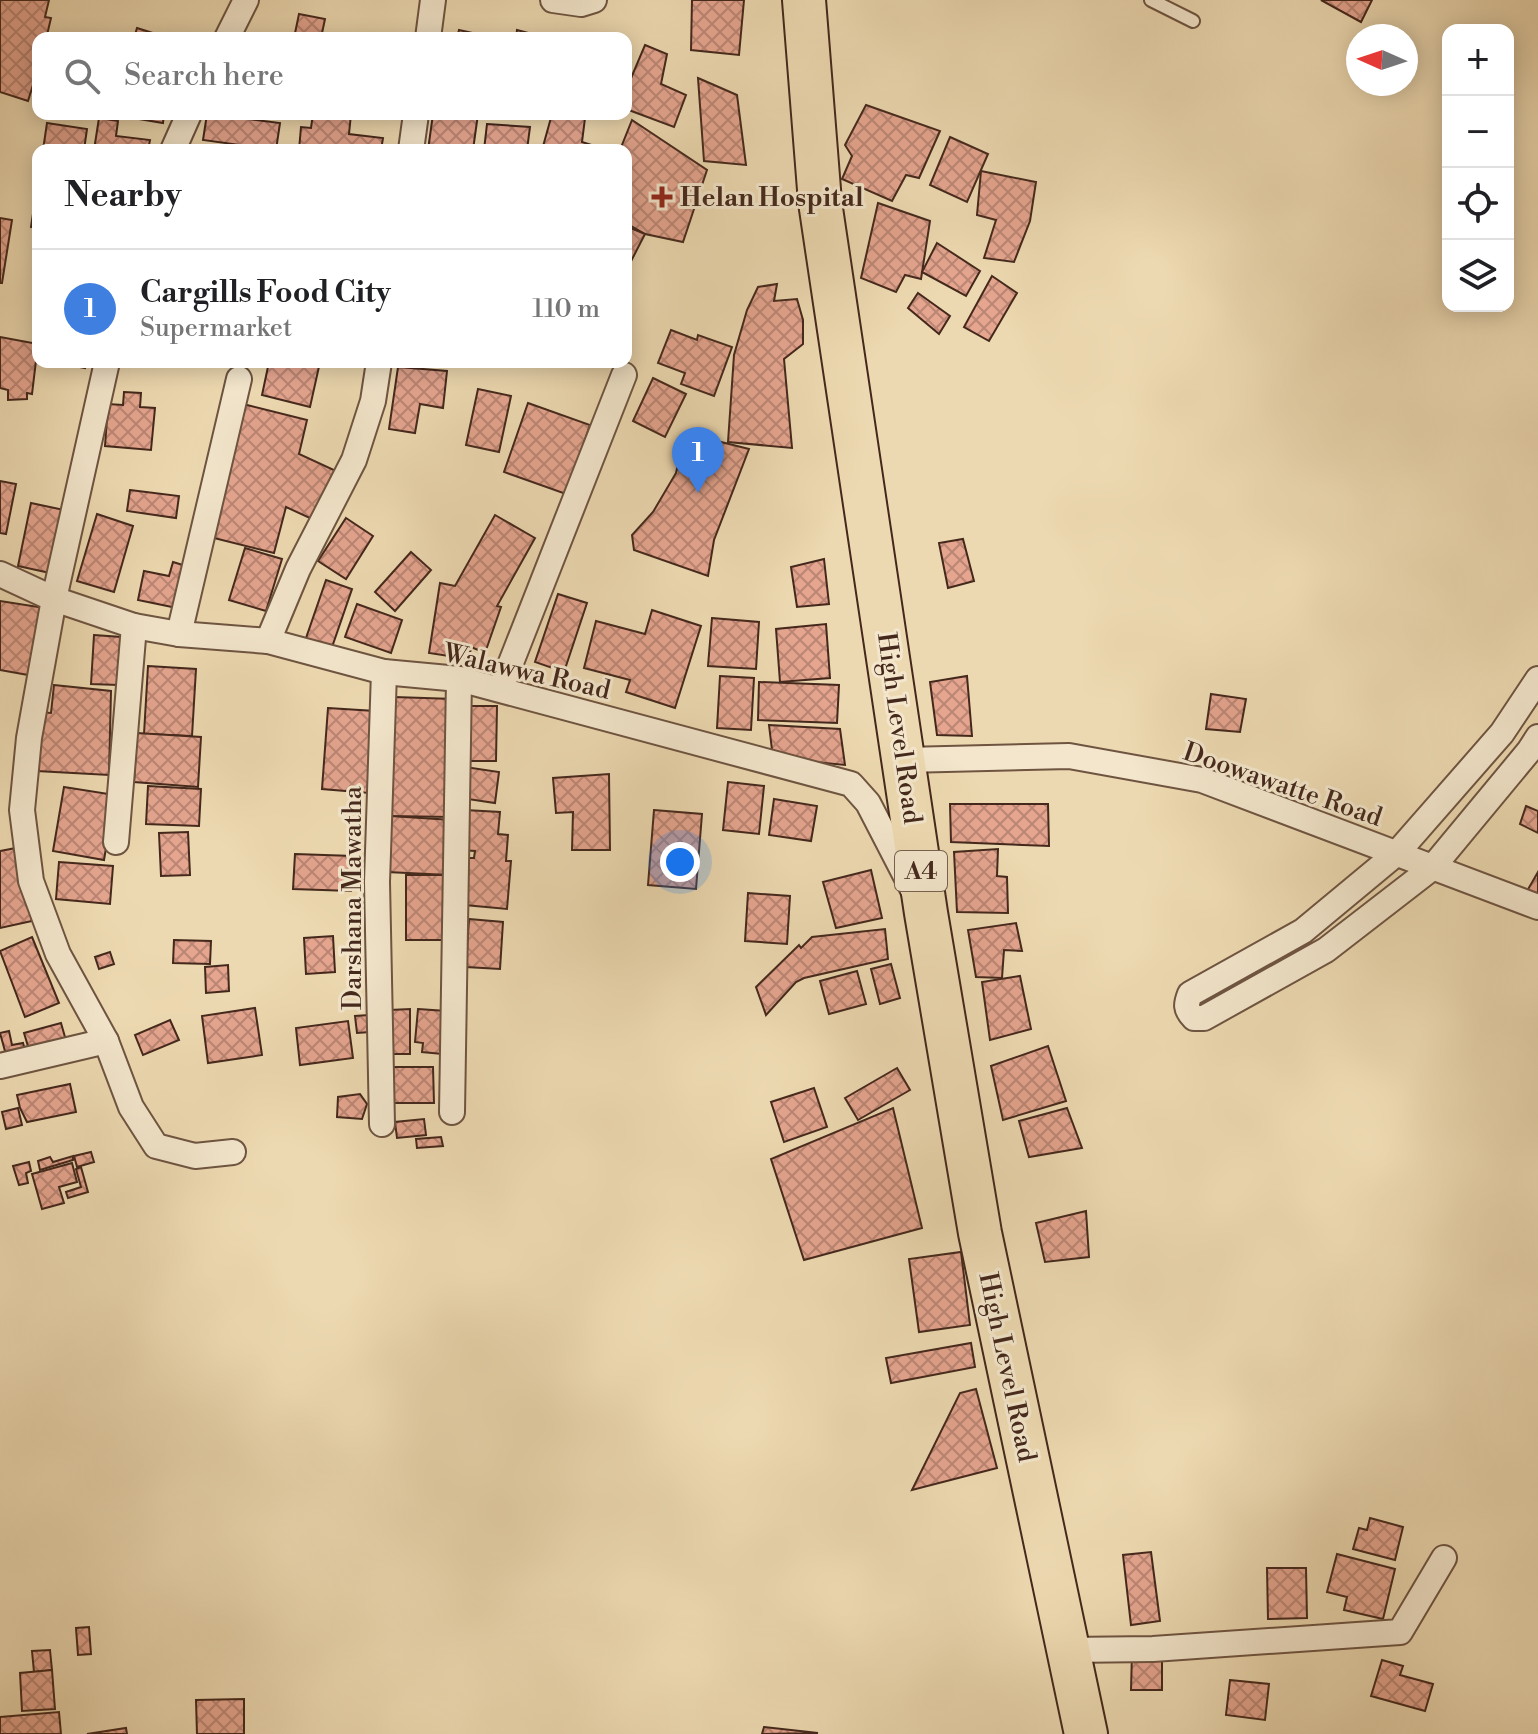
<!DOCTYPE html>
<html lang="en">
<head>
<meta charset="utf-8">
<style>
	body { margin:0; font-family:"Libre Bodoni",serif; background:#f2f2f2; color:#202124 }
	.controls { position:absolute; right:24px; top:24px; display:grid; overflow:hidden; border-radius:16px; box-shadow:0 4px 20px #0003 }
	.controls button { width:72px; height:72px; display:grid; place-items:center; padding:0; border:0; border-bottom:2px solid #e0e0e0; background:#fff; color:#202124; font:40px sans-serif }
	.compass { position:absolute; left:1346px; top:24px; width:72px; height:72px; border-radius:50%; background:#fff; box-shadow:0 4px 20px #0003; rotate:273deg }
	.you { position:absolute; left:680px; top:862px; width:28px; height:28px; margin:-20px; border:6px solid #fff; border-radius:50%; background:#1a73e8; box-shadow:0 0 0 12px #1a73e833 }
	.badge { display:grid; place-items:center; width:52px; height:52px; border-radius:50%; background:#111827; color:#fff; font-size:26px; font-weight:700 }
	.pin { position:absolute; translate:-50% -66px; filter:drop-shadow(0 2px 4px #0008) }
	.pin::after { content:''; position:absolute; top:42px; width:28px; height:24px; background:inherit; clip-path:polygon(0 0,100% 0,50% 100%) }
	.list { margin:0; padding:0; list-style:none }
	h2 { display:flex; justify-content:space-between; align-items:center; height:104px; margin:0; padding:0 32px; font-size:34px }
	h2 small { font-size:26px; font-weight:400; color:#757577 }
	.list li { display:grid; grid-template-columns:52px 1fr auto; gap:24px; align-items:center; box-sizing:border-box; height:120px; padding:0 32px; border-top:2px solid #e0e0e0 }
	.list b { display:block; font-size:30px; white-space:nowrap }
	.list p { margin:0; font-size:26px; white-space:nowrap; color:#757577 }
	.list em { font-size:26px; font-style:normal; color:#757577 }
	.icon { flex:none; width:44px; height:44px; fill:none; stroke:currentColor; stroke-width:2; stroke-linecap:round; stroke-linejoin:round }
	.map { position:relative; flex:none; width:1538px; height:1734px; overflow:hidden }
	.search { position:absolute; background:#fff; box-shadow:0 4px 20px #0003; left:32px; top:32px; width:600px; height:88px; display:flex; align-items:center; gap:20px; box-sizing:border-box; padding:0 28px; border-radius:16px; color:#757577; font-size:30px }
	.panel { position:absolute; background:#fff; box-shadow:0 4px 20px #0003; left:32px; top:144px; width:600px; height:224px; border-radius:16px }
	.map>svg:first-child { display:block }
	.building { fill:url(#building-cross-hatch); stroke:#44281c; stroke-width:2 }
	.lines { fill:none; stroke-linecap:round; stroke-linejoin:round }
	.lane-casing { stroke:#6e5441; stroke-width:16 }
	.street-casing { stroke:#6e5441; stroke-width:28 }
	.highway-casing { stroke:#44281c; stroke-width:46 }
	.lane { stroke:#f3e6cc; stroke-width:12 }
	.street { stroke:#f3e6cc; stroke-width:24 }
	.highway { stroke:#edd9b1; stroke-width:42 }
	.poi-dot { fill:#8f2418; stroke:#f3e6cc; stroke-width:3 }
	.labels { text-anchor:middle; stroke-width:6; stroke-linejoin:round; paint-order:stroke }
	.shield { fill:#f3e6cc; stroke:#786151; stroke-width:2 }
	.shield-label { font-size:24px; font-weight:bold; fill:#44281c }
	.poi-label { font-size:26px; font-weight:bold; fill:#44281c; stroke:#f3e6cc; text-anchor:start }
	.street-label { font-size:26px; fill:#44281c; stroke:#f3e6cc }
</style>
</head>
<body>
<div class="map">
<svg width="1538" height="1734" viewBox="0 0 1538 1734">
	<defs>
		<pattern id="building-cross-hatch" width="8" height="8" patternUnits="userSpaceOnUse" patternTransform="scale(2)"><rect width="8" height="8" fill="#e5a58f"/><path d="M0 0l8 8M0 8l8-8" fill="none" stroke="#bb8674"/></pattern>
	</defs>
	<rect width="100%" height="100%" fill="#edd9b1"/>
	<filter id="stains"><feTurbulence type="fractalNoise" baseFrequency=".0025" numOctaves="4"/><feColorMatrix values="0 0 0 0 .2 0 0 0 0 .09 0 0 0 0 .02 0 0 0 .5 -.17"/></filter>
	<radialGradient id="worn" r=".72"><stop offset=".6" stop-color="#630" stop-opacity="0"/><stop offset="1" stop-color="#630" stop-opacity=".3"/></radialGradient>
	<g class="building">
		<path d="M0,0H49L45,17L51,18L47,35L62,38H38V69L28,101L0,92Z"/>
		<path d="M692,0H744L739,55L691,50Z"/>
		<path d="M1321,0H1372L1361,22Z"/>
		<path d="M299,14L325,19L321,38H294Z"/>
		<path d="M137,28L159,35L170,38H134Z"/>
		<path d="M459,30L495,38H457Z"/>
		<path d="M517,30L547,38H516Z"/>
		<path d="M645,45L667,54L661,84L686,95L674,127L626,109V90Z"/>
		<path d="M698,78L737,95L746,165L704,161Z"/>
		<path d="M866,105L940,131L919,178L906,175L892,201L842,179L852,156L845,145Z"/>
		<path d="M122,114H164L163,123L121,116Z"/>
		<path d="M207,114L280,123L276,150L203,140Z"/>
		<path d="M313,114H351L349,134L383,138L381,150H299L301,127L311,128Z"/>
		<path d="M433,114H478L473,150H428Z"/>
		<path d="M552,114L585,118L582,142L601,148V150H542Z"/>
		<path d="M99,118L118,121L116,136L150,140L148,150H94Z"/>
		<path d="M632,120L707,170L683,242L645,234L626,223V150H620Z"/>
		<path d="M47,123L87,129L84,150H43Z"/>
		<path d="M487,124L530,127L527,150H484Z"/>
		<path d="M950,137L988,154L967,202L930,185Z"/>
		<path d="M981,171L1036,182L1030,221L1014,262L984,258L996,220L977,215Z"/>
		<path d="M38,181V228L31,227Z"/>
		<path d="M878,203L930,221L921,279L905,275L896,292L861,278Z"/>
		<path d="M0,218L12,220L2,283H0Z"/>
		<path d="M626,226L645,234L626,271Z"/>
		<path d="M937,243L980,271L966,296L922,272Z"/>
		<path d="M992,276L1017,293L989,341L964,327Z"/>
		<path d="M777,284L774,301L797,299L803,320V344L784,359L792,448L728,442L734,355L747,310L758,287Z"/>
		<path d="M918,293L950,316L939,334L908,308Z"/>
		<path d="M671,330L697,340L698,335L732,347L714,396L681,384L685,373L658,363Z"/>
		<path d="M0,337L38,344L32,394L27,393V399L8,400V390L0,388Z"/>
		<path d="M54,362H86L85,368Z"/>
		<path d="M269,362H320L310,407L262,395Z"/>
		<path d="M398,367L447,371L443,408L420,404L415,433L389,429Z"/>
		<path d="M653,378L686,394L665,437L633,421Z"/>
		<path d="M478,389L511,396L499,452L466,445Z"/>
		<path d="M124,392L141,393L140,407L155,408L151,450L105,446L108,404L123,405Z"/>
		<path d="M528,403L590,425L566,494L504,472Z"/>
		<path d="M243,404L307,420L299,454L336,471L314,520L286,507L274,553L210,537Z"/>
		<path d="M685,433L749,449L714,540L708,576L634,550L632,535L653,512L676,473Z"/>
		<path d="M0,481L16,484L6,534L0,533Z"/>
		<path d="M130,490L179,496L176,518L127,511Z"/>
		<path d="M31,503L64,510L50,573L18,566Z"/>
		<path d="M97,514L133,526L114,592L77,581Z"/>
		<path d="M495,515L535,538L497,606L501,607L485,653L471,647L469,659L429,653L440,583L455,586Z"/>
		<path d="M346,518L373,536L346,579L318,561Z"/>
		<path d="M963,539L974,581L948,588L939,543Z"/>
		<path d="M245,548L282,559L266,611L229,600Z"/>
		<path d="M411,552L431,570L395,611L375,592Z"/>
		<path d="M824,559L829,604L797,607L791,567Z"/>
		<path d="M173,562L186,566L177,608L138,600L144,571L169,576Z"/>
		<path d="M326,580L352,589L330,653L304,644Z"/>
		<path d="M558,594L587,603L564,672L535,662Z"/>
		<path d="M0,601L45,608L34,676L0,670Z"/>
		<path d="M357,604L402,620L391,653L345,637Z"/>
		<path d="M652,610L701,626L675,708L626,692L630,680L584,668L596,621L645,634Z"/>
		<path d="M712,618L759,622L756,669L708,666Z"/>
		<path d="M826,624L830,678L780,682L776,629Z"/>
		<path d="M94,635L121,637L118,685L91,684Z"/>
		<path d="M148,666L196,669L192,736L144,734Z"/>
		<path d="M720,676L754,678L751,730L717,728Z"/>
		<path d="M967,676L972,736L937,735L930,682Z"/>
		<path d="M759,682L839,685L837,723L758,720Z"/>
		<path d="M54,685L111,691L109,775L37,771L40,712L51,713Z"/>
		<path d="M1211,694L1246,699L1240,732L1206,729Z"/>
		<path d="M394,697L454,699L451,817L390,816Z"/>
		<path d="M469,706H497L496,761H467Z"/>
		<path d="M328,708L375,711L369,793L322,789Z"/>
		<path d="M769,725L840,729L845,765L773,758Z"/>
		<path d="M137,733L201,737L198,787L134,782Z"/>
		<path d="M465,767L499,772L495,803L461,798Z"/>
		<path d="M609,774L610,850H572L573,812L556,813L553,778Z"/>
		<path d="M728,782L764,786L759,834L723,830Z"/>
		<path d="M148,786L201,789L199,826L146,824Z"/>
		<path d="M64,787L115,795L104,860L53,851Z"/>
		<path d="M774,799L817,806L811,841L769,835Z"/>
		<path d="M950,804H1048L1049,846L951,842Z"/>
		<path d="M1526,806L1538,811V833L1520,824Z"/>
		<path d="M465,810L500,812L498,834L508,835L506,861H511L507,909L465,905L469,858H474L475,851L461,850Z"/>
		<path d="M654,810L702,814L696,889L648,885Z"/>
		<path d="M390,816L452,820L449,875L387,872Z"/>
		<path d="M188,832L190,875L161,876L159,833Z"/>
		<path d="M16,848L32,921L0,928V851Z"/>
		<path d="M998,849L997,876L1007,877L1008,913L957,912L954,852Z"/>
		<path d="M295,854L353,856L351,891L293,889Z"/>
		<path d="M59,862L113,866L110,904L56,899Z"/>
		<path d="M871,870L882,918L836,928L823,882Z"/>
		<path d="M1538,872V897L1527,891Z"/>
		<rect x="406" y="875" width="44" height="65"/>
		<path d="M748,893L790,896L787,944L745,941Z"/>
		<path d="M469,919L503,922L500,969L466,967Z"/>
		<path d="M1016,923L1022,951L1004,950L1002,978L976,977L968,930Z"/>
		<path d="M885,929L888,959L804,978L796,982L766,1015L756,987L799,945L801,948L812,937Z"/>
		<path d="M333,936L335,972L306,974L304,938Z"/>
		<path d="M32,937L59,1003L25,1017L0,951Z"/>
		<path d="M174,940L211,941L210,964L173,963Z"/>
		<path d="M110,952L114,964L99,969L95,957Z"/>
		<path d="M891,964L900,998L880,1004L871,969Z"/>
		<path d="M228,965L229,991L206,993L205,967Z"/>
		<path d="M857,971L866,1004L829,1014L820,981Z"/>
		<path d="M1020,976L1031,1029L990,1040L982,982Z"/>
		<path d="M255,1008L262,1055L208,1063L202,1016Z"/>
		<path d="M410,1009V1054H389L390,1010Z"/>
		<path d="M418,1009L446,1011L442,1054L422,1052L423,1043L415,1042Z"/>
		<path d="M369,1015L370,1032L357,1033L355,1016Z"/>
		<path d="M170,1020L179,1040L143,1055L135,1035Z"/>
		<path d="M348,1021L353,1058L300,1065L296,1028Z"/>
		<path d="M61,1023L67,1044L30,1053L24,1033Z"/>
		<path d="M9,1031L12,1045L23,1043L27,1057L8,1062L0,1033Z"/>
		<path d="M1048,1046L1066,1101L1003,1120L991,1066Z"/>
		<path d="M388,1067H433L434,1103H389Z"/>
		<path d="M897,1068L910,1090L858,1120L845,1098Z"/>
		<path d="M70,1084L76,1112L27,1122L20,1108L17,1095Z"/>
		<path d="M814,1088L827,1127L784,1142L771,1102Z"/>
		<path d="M360,1094L367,1104L362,1119L337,1117L338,1097Z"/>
		<path d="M18,1108L22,1125L6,1129L2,1112Z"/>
		<path d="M893,1108L922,1228L804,1260L771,1159Z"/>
		<path d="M1067,1108L1082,1148L1029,1157L1019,1121Z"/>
		<path d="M424,1119L426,1135L397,1138L395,1122Z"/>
		<path d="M441,1137L443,1146L417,1148L416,1139Z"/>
		<path d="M91,1152L94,1162L77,1167L74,1156Z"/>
		<path d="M73,1156V1160L40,1170L38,1161L50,1157L53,1162Z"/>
		<path d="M29,1162L31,1171L26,1173L28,1183L19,1185L13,1166Z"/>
		<path d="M72,1163L77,1182L59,1187L64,1203L42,1209L32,1174Z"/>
		<path d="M81,1167L88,1192L68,1198L66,1192L81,1187L76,1169Z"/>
		<path d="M1086,1211L1089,1257L1045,1262L1036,1223Z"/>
		<path d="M961,1252L970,1325L919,1332L909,1259Z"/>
		<path d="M971,1343L975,1367L891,1383L886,1358Z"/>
		<path d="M976,1389L997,1468L912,1490L960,1393Z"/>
		<path d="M1370,1518L1403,1527L1395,1560L1353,1549L1359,1528L1367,1530Z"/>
		<path d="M1151,1552L1160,1621L1131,1625L1123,1555Z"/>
		<path d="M1337,1554L1395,1569L1383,1619L1344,1610L1347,1597L1327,1592Z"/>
		<path d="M1267,1568H1306L1307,1618L1268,1619Z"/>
		<path d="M89,1627L91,1654L78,1655L76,1628Z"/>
		<path d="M50,1650L52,1670L34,1672L32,1651Z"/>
		<path d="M1132,1653H1162V1690H1131Z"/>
		<path d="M1382,1660L1403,1666L1400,1675L1433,1684L1425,1711L1371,1696Z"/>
		<path d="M52,1670L55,1709L22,1711L20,1673Z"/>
		<path d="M1230,1680L1269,1684L1265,1720L1226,1715Z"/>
		<path d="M244,1699V1734H197L196,1700Z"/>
		<path d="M59,1712L61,1734H0V1717Z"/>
		<path d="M764,1727L818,1733L762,1734Z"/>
		<path d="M126,1728L127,1734H87Z"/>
	</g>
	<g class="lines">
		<defs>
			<path id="lane" d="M1151,0L1193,21"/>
			<g id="street">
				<path d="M553,0L581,4L594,0"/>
				<path d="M227,38L246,0"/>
				<path d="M428,38L433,0"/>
				<path d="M173,150L189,114"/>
				<path d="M411,150L416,114"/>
				<path d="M107,362L54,599L29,738L22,810L31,881L58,954L106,1041L131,1107L156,1146L195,1156L233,1152"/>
				<path d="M0,574L54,599L134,626L179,634L268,641L384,672L459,679L851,784L868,803L913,890"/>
				<path d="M179,634L239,379"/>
				<path d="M268,641L298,569L354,460L373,401L379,362"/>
				<path d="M1538,679L1502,733L1397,853L1303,931L1190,994C1186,1004 1185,1009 1194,1018H1204L1326,950L1432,868L1529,751L1538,737"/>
				<path d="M501,688L624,375"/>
				<path d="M905,760L1069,756L1202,780L1538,907"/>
				<path d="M116,842L134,626"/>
				<path d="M0,1066L106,1041"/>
				<path d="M452,1112L459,679"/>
				<path d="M382,1124L377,882L384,672"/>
				<path d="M1067,1650L1153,1649L1400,1632L1444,1558"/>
			</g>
			<path id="highway" d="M804,0L820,202L926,913L980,1233L1086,1734"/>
		</defs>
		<use href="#lane" class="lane-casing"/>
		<use href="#street" class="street-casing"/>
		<use href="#highway" class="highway-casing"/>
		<use href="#lane" class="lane"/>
		<use href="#street" class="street"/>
		<use href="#highway" class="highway"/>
	</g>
	<path class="poi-dot" d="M658 185h8v8h8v8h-8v8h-8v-8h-8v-8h8z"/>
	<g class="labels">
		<rect class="shield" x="895" y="851" width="52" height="40" rx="6"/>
		<g class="shield-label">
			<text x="921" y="879">A4</text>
		</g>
		<g class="poi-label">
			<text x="680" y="206">Helan Hospital</text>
		</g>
		<g class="street-label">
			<text transform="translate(527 671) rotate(13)" y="9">Walawwa Road</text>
			<text transform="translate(900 728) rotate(82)" y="9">High Level Road</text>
			<text transform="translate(1283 784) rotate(19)" y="9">Doowawatte Road</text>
			<text transform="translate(352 898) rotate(-90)" y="9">Darshana Mawatha</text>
			<text transform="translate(1008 1367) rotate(78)" y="9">High Level Road</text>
		</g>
	</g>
	<rect width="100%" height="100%" filter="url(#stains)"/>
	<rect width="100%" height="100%" fill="url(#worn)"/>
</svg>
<div class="controls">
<button>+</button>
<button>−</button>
<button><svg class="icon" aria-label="locate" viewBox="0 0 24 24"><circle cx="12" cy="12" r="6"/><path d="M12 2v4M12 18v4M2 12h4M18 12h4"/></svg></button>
<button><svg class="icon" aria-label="layers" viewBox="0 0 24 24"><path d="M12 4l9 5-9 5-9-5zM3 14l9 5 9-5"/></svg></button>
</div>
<svg class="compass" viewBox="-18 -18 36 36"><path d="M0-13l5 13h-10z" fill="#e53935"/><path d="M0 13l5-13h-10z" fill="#757577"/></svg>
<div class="you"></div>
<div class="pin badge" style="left:698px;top:493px;background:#3f7fe0">1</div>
<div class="search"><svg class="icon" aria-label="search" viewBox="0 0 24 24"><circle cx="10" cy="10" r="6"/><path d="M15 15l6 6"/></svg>Search here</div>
<section class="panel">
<h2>Nearby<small></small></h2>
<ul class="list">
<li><span class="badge" style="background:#3f7fe0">1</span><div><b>Cargills Food City</b><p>Supermarket</p></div><em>110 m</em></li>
</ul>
</section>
</div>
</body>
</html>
